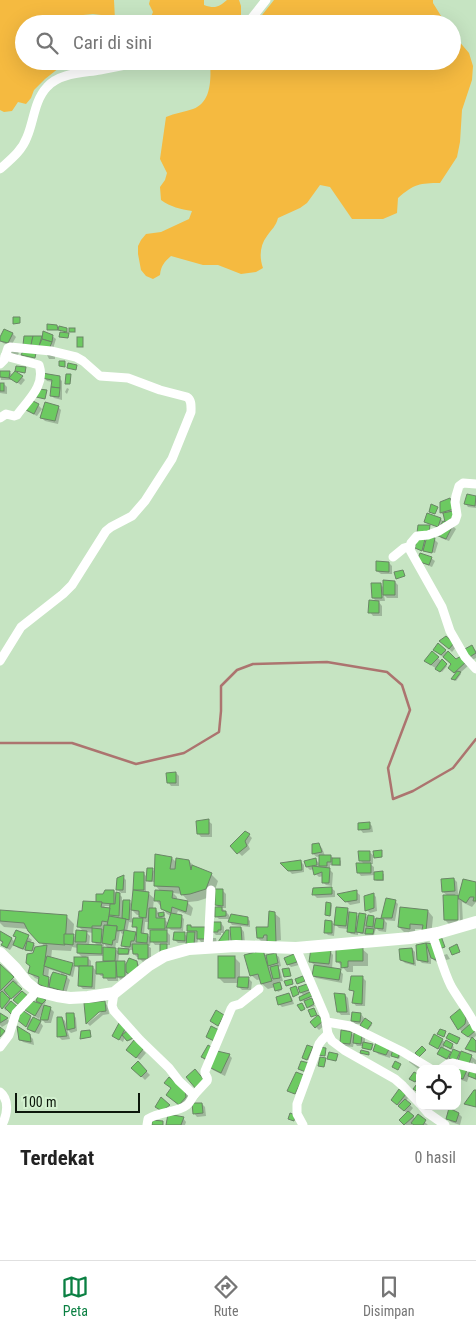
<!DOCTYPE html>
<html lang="id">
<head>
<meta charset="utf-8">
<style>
	body { margin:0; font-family:"Roboto Condensed",sans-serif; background:#f6f6f6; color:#222 }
	.controls { position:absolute; right:15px; bottom:15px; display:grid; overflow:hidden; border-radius:10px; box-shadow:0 5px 20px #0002 }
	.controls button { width:45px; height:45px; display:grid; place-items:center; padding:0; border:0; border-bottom:1px solid #e0e0e0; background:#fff; color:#222; font:25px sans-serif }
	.scale { position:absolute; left:15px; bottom:12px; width:125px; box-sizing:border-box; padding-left:5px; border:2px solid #0c170b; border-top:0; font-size:14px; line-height:18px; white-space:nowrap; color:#0c170b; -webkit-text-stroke:4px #d3f1cf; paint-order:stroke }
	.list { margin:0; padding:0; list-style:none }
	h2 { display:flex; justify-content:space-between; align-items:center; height:65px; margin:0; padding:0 20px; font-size:21px }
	h2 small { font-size:16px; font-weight:400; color:#767676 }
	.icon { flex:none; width:28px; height:28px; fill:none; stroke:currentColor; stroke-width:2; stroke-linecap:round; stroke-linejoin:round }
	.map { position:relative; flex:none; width:476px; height:1125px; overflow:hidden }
	.search { position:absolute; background:#fff; box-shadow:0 5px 20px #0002; left:15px; right:15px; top:15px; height:55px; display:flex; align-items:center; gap:12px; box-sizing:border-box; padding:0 18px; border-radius:28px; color:#767676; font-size:19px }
	.sheet { height:135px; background:#fff }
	nav { display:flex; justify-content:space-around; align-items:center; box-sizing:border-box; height:70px; border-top:1px solid #e0e0e0; background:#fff; font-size:14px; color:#767676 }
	nav a { display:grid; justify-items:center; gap:2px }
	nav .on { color:#0b8043 }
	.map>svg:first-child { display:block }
	.green { fill:#f5ba40 }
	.shadow { fill:#0003; fill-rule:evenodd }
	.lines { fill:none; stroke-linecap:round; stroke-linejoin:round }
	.stream { stroke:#ac746f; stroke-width:2.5 }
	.building { fill:#6cca61; stroke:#6a8566 }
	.street { stroke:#fff; stroke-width:9 }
	.secondary { stroke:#fff; stroke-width:12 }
</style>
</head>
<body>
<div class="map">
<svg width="476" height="1125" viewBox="0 0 476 1125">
	<rect width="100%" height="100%" fill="#c6e4c2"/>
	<g class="green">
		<path d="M0,0H114L115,20H107L101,15L93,14L54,18L57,24H24V61H75L74,64L59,68L45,79L34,90L31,98L26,104L18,102L12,111L4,112L0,110Z"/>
		<path d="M150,0H204V5C215,9 219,7 227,0H239L241,6V20L236,24H148L153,12L149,4Z"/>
		<path d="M274,0H433V3L446,24H255Z"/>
		<path d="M452,33L469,53L473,66L472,80L462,110L460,142L457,157L440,183C420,183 414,184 398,198L397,213L383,219H352L330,187L320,185L307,203L300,208L278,218C276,226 272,229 267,236C260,245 259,257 263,268L256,272L241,274L218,265H203L171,256C164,262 161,266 160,275L153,279L146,276L141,270L138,254V246L141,240L146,234L161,232L189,219L192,211C180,209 171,207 161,200L160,187L165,180L167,173L160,159L166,117C175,113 184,112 193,109C212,102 211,78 210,61H452Z"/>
	</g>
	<g class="shadow">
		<path d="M13,334L16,337L11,346L3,343L0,340Z"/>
		<path d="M52,336L56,339L52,352L36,348L32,337L43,338Z"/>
		<path d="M10,350L18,352L19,353L17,356L11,353Z"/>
		<path d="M47,355H55V359H49Z"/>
		<path d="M0,372H9L13,375L22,377L25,380L21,385L12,379V380H1Z"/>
		<path d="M44,377L59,378L62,381V400L54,398L51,395L53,382L47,381Z"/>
		<path d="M0,384H4L7,387V394L0,393Z"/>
		<path d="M67,388L69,389L67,394L65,392Z"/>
		<path d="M30,401L38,405L42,409L37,416L27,411L24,408Z"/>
		<path d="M58,407L61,410L58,424L45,421L42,418Z"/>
		<path d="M468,496L476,498V508L468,507L465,503Z"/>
		<path d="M453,503L451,524L456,529L449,541L441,538L438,534L440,529L428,525L444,530L445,527L427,522V523L425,521L441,519L447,525L445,516L441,513Z"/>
		<path d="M434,539L438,543L435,553L418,548V549L416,547L424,540L427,542Z"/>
		<path d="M431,558L435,561L432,567L422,563L419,560Z"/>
		<path d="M389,563L392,566V574H381L377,571Z"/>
		<path d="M395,582L398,585V598H387L384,595L385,601H378L382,606V616H373L370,612L377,602L373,598L380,584L384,588Z"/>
		<path d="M446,637L456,647L452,652L441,641Z"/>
		<path d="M438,644L456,660L461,657L469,665L460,673L461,674L456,681L454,680L456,674L452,671V664L434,650Z"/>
		<path d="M472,646L476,651V658L472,660L469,657Z"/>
		<path d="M432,653L447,666L442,672L429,664Z"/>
		<path d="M176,773L179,776V786H171L168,782L167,774Z"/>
		<path d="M208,821L212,824V837H201L198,833Z"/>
		<path d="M369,823L372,826L373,832L363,833L360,829Z"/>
		<path d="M249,835L252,838L248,845L250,849L242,856L232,846Z"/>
		<path d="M319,845L322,848L325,856H331L334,859H339L341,861V866L330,865V870L333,873L332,886L326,885L323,882L324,876L319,877L316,874L314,869L310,870L307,867L316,860L320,864V856L317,857L313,854V846Z"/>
		<path d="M369,852L373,855V864H370L374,867V873H382L384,874V881H377L375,880V875L361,876L358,872L364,864L360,860Z"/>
		<path d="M172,858L177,863L189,861L195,867L211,874L218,881L213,896L216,899L222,890L226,894V908H222L229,915V919H219L216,916L219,908L216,905H211L210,897L198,901L189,902L182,894L173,893L177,897V901L187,902L193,908L191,916L178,911L176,915L181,916L184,919L183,931L171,930L168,927L167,932L170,935V945H165L167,947V953L161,945H155L151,940L150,946H148L151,948V962H143L140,959V957H137L134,954V950H130L129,955H119L118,963L124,962L127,965L136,962L140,966L128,972V980H121L118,977V981H108L105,976H101L96,971L95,989H83L80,986V969L76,966L75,967V958H83L78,953V948L72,947L71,951L52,950L51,959L72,964L75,967L73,977L64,974L70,980L66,994L44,989L39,984L40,980L35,978L30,973L35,952L27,950V951L18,948L14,944L10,950L6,948L3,945L4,943L0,941V933L12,939L15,942L17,938L14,936L28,937L32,940L30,943L35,945L34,949L45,947L29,929L4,927L0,923V911L67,917L74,924L73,935L77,939L84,932L79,927L100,903L104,895L114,891L116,893L119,894L122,897V901H129L132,905L137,892L135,889L143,873L148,878L153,870L156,873ZM146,879L149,882H155V885L161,892L156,900L148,893H146ZM154,898L167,914L171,916L169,924L162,917H165V914H159L156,909H153ZM104,906H111L109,909H107ZM132,910L137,915H140L143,920L132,919ZM129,922L134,923V926L137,930L138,936L135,933L127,932ZM145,922H150V928L152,930V939L148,935H144ZM120,931L122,934L125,933L123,946L127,950L119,952L115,949L116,943H118ZM86,932L93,933L94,942L98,946H89L90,936ZM104,944L109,949L104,948L101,945L104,946ZM86,956H104V963L97,972L93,967H91V961ZM49,969L61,973V975L52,981L48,978Z"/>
		<path d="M301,862L304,865V872L292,874L283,864Z"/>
		<path d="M123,877L126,880V893H121L118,890Z"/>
		<path d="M454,879L457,882L458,894H455L459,899L464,880L476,884V902L472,907L462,902L463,924L460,925L459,900H456L457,925H450L445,920L448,896L443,892Z"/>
		<path d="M331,888L335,891V897L317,898L314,895Z"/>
		<path d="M356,892L360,895V903L350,905L340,895Z"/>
		<path d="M373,894L376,897L377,911L370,913L367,910Z"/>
		<path d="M395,901L398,904L395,921L384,920L387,923L386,932L379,931L376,928L374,935L361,934L358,932V935L351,934L348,931V929L339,928L336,925L347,909L351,913L356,914L359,917L365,915L368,918L369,917H374L376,919L386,920L382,917Z"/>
		<path d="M331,904L332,905L331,916H328L326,915Z"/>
		<path d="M428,911L433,917L431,936L423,929H415V933L404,932L399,927Z"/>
		<path d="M274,913L280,918L281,940L263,943L258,938L270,928Z"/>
		<path d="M247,918L250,921V927L232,925L229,921Z"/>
		<path d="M332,922L335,925L334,936L328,935L325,932Z"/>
		<path d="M221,923L224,927V933H221V935H216L209,928Z"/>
		<path d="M191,926L193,928H205L208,942H201L198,938L197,948L187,943H178L175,940L184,934L188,937L191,933L188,931Z"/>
		<path d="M241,928L244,932L245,944L230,946L231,933Z"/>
		<path d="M211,938H216L217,944H212Z"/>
		<path d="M426,944L439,963L435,961L431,957V964L422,963L418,959V946Z"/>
		<path d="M362,949L368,954V966H353V972H347L337,961Z"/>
		<path d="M412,949L415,952L416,966L405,963L402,960Z"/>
		<path d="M262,951L267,956L275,954L279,957L281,966L278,967L280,970L283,981L278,982L281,985L282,990L278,992L275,987L268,989L262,984L261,979L257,980L251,975Z"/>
		<path d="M330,951L333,955L332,969L340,971L343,974L342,983L316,978L313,975L315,966L311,962Z"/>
		<path d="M447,954L450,959L446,960L444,955Z"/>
		<path d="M294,956L297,959L299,965L291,967L288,964Z"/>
		<path d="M235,958L240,963V978L249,979L252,982L251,990H242L238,986L239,983H224L219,978Z"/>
		<path d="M0,966L18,983L16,985L32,1002L42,1005L38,1001H45L46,1002L43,1006L50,1008L54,1012L51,1023H45L42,1019V1012L39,1019L24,1009L8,993L6,996L13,1004L22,1012L33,1020L40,1022L43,1026L39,1034L32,1032L8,1009L6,1011L0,1004Z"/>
		<path d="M362,977L366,981L365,1006H356L353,1002L355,993L351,989Z"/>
		<path d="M308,987L310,991L308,992L312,997L310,998L315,1006L309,1008L305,1001H303L301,1000L304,996L301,993Z"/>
		<path d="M289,994L292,998L294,1004L282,1007L279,1004Z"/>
		<path d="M345,995L348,998L350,1015H341L338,1011Z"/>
		<path d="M105,1003L108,1006L109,1014L103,1015L90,1026L87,1023L85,1004ZM103,1007L105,1009L88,1023V1020Z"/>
		<path d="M464,1013L469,1022L468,1028L473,1029L476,1034V1036L472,1039L476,1042V1053L470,1052L467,1049L472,1040L459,1029Z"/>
		<path d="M73,1014L76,1018L77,1031L71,1033L67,1029L70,1039L62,1040L59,1037L62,1018L65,1021L67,1027Z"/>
		<path d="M361,1014L364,1018L363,1022L365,1020L372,1025L368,1030L361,1024H355L352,1020Z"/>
		<path d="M0,1015L7,1019L10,1022L2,1027L0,1025Z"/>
		<path d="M318,1017L325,1025L319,1030L316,1027Z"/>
		<path d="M119,1025L129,1033L133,1039L129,1041L125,1037L123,1042L114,1036Z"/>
		<path d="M351,1033L355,1036L362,1035L365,1038V1044L373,1047L372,1050L365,1049L364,1046H357L354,1042L353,1047L344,1046L341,1042Z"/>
		<path d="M29,1035L33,1039L34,1045L23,1042L20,1039Z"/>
		<path d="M442,1040L446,1043V1042L454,1047L452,1050L445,1045L443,1049L452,1055L459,1053L461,1055L471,1056L476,1060V1065L473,1062L472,1067L463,1064L458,1059L457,1061L450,1062L442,1057L439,1054L440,1050L431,1044Z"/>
		<path d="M134,1042L146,1053L140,1060L131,1053Z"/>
		<path d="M377,1044L401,1054L399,1059L394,1057L391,1054L390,1058L378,1054L375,1050Z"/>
		<path d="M312,1048L315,1051L310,1062L304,1057Z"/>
		<path d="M217,1054L229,1055L232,1058L225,1076L213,1070L202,1057Z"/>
		<path d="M410,1060L424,1069H420V1070L409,1062Z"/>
		<path d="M138,1063L150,1075L145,1080L133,1068Z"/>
		<path d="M459,1068L466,1071L470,1074L476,1072V1080L469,1076L467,1082L459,1079L457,1077Z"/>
		<path d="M414,1073L420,1077V1093L415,1089L418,1084L412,1080Z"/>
		<path d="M169,1079L190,1097L185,1110L173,1100L172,1089L165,1083Z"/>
		<path d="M405,1095L408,1098L406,1101L413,1108L409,1113L416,1119L418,1116L428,1125H415L413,1123L412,1125H406L401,1120L407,1113L395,1103Z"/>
		<path d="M202,1104L205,1107L206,1116L197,1117L194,1113Z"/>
		<path d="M459,1114L462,1117L460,1125L451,1122L448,1119Z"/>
		<path d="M183,1118L186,1122L185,1125H167Z"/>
	</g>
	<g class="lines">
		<path class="stream" d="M0,743H72L136,764L184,753L219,732L221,711V686L237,670L253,664L327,662L387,672L402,685L410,710L388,768L393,799L413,791L453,768L476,739"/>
	</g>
	<g class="building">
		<path d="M13,317H20V323L13,324Z"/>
		<path d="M47,324L57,325L58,330H47Z"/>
		<path d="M59,326L67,328V332L58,330Z"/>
		<rect x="69" y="328" width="6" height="4"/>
		<path d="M4,329L13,333L8,343L0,341V337Z"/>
		<path d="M43,331L53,335L52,342L42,339Z"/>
		<path d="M60,332L69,333L68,338L59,337Z"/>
		<path d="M24,336H33L31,345H23Z"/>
		<path d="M33,336H42L39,346L31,345Z"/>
		<rect x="77" y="337" width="6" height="10"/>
		<path d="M42,339L52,342L49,349L39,346Z"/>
		<path d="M23,351L36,353L35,358L21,355Z"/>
		<path d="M59,361H65V367L59,366Z"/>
		<path d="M68,363L77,365L76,370L67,368Z"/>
		<path d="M16,366L26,367L25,373L15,371Z"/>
		<path d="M0,371H10L9,378L0,377Z"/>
		<path d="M15,371L23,376L17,383L9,378Z"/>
		<path d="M42,373L60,376V388L51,387L52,380L42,378Z"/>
		<path d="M66,374H71L70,384H65Z"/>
		<rect x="0" y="383" width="4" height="8"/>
		<path d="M51,387L60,388L59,397L50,396Z"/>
		<path d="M39,389L47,390L45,399L36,397Z"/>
		<path d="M29,399L39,404L34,414L22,408Z"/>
		<path d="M45,402L59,406L55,421L40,418Z"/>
		<path d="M467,494L476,496L475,506L464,504Z"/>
		<path d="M450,498L454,509L440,513V502Z"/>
		<path d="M431,504L438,507L435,514L429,512Z"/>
		<path d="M453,511L455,518H451V521L445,522L443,513Z"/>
		<path d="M427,513L441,518L438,527L424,522Z"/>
		<path d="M443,521L453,525L446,539L436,535Z"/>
		<path d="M418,525H430L429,533H417Z"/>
		<path d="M427,536L435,538L432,553L423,551Z"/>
		<path d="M417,538L425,539L422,551L415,548Z"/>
		<path d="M420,553L432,557L429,565L417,561Z"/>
		<path d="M376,561L389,562V572L376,571Z"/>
		<path d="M403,570L405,576L396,579L394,572Z"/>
		<path d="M383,580L395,581V595H383Z"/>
		<path d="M371,583H381L382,598H372Z"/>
		<path d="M369,600L379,601V613H368Z"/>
		<path d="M446,636L454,643L449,649L439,641Z"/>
		<path d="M438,643L446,650L441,655L433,650Z"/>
		<path d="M472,645L476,653L468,658L463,650Z"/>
		<path d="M432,651L439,657L431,665L424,661Z"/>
		<path d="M448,651L456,659L461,656L467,661L454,673L448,668L451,664L443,657Z"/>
		<path d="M442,659L447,664L440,672L435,669Z"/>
		<path d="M457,671L461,672L455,680L451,679Z"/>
		<path d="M176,772V783H167L166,773Z"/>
		<path d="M209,819V834H197L196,821Z"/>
		<path d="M370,822V829L358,830V823Z"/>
		<path d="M245,831L250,834L245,841L247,846L237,854L230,846Z"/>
		<path d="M319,843L322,852L312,854V844Z"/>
		<path d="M382,850V857L374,858L373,851Z"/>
		<path d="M358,851H370V861H359Z"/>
		<path d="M155,854L172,857L170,869H175L176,858L189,860L191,870L192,865L212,873L206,889L190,894L181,895L179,887L154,886Z"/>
		<path d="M319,855H331V862H327V866H319Z"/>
		<path d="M316,858L317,865L306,867L304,861Z"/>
		<rect x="332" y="858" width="8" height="7"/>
		<path d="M301,860L302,870L288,871L280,863Z"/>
		<path d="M356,863H371V873H357Z"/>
		<path d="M312,866L330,868L329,883H322V872L314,875Z"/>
		<path d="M147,868H153L152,881H146Z"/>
		<path d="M383,871V880H374V872Z"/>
		<path d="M134,872H144V890H133Z"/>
		<path d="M124,875L123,890H116L117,878Z"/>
		<path d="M454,878L455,891L442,892L441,879Z"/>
		<path d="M463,879L476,882V901H473L474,897H470L466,903L458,898Z"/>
		<path d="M332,887V894L312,895L313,888Z"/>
		<path d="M215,889H223V906L215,905Z"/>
		<path d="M105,890H114V904L102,903V902H96V894H103Z"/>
		<path d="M133,890L149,892L146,918L139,917V911L131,910Z"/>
		<path d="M155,890L173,891L172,898L188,901L186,912L172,907L171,913L161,909L160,901H154Z"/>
		<path d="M357,890V900L345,902L337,894Z"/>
		<path d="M116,892L120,893L119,916L109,915L110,904H115Z"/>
		<path d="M374,893V908L365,911L364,896Z"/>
		<path d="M443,895H458V920H444Z"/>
		<path d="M386,898L396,900L392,918H381Z"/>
		<path d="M123,900H130L129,920L122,918Z"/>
		<path d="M83,901L102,902L101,907L110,908L108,922L102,921L101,926H92V928L77,927L79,911H82Z"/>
		<path d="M326,902L331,903L330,916L325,915Z"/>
		<path d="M215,907H222V911H226V916L215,917Z"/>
		<path d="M336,907L348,908L346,926L334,925Z"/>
		<path d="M400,907L428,910L426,931L422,930L423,925L410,924V929L398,927Z"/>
		<path d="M149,908H156V918H165V929H148Z"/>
		<path d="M0,910L67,915L65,945L39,943L28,931L24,923L0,921Z"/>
		<path d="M269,911L275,912L276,942H267V935H264L263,938H257L256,927H268Z"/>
		<path d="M164,912V916L159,917L158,913Z"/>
		<path d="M349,912L357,913L355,933L347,932Z"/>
		<path d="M171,913L182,915L181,928H166Z"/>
		<path d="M359,913L366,914L363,933L356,932Z"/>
		<path d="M231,914L248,917V925L228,922Z"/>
		<path d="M368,915L374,916L373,927L366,926Z"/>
		<path d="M109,916L126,919L124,930L117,931V926L107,925Z"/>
		<path d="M133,918H143L141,933L148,934L147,943L136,942L137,927H132Z"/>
		<path d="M376,918L384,919L383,929L374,928Z"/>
		<path d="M325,920L332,921V933H324Z"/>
		<path d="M207,922H221V930H218V932H211Z"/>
		<path d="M104,925L117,926L115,940H113L112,945L102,943Z"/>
		<path d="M187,925H191V927H205V939H197V931H187Z"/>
		<path d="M230,927H241L242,942L231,941Z"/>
		<path d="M92,928L102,929L101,943L92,942Z"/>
		<path d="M366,928L374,929L373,934H365Z"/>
		<path d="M16,930L29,935L23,949L13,945L16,937L13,936Z"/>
		<path d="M76,930L87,931L86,942H75Z"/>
		<path d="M124,930L136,932L134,941H131L130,947L121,946Z"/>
		<rect x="150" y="930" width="17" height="12"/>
		<path d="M226,930H229V943L218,942Z"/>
		<path d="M0,931L12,938L7,948L1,945L3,942L0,940Z"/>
		<path d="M174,932H185V941L173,940Z"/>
		<path d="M187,932H195L194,945L186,946Z"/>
		<path d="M64,934H74L73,945L64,944Z"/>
		<path d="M441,936L445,947L439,949L436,938Z"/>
		<path d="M27,941L34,943L32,951L25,950Z"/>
		<path d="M426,943L428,962L417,960L416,945Z"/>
		<path d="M426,943L434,944L436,960L431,958Z"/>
		<path d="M77,944L102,945V954L77,953Z"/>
		<path d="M132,944H148V959H138V954H133Z"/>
		<path d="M160,944H167V952L160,955Z"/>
		<path d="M457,944L460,952L452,955L449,948Z"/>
		<path d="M47,945L43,975L49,977L48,988L38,984L39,977L28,973L30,966L26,963L27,954L33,953L35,947Z"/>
		<path d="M103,947L116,948L115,961H103Z"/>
		<path d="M118,948L129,949L128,954H118Z"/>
		<path d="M311,948L331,950L329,964L309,962Z"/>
		<path d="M336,948H363V961H348V967L341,968V962H336Z"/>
		<path d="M412,948L414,964L400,960L399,949Z"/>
		<path d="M263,950L272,981L261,984L258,974L250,976L244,955Z"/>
		<path d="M276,953L278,963L268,966L266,955Z"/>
		<path d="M294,954L297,962L287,965L284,958Z"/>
		<path d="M47,956L73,963L70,975L44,966Z"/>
		<rect x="218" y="956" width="17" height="22"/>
		<rect x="74" y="957" width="14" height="9"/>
		<path d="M129,958L137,961L138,967L130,975L126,972V964Z"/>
		<path d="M116,961V978H103V974H96V962Z"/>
		<path d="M116,961H125V977H117Z"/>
		<path d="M0,964L14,977L0,991Z"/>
		<path d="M278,965L280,978L273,979L270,967Z"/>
		<path d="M314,965L341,969L339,980L312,976Z"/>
		<path d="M79,966H93L92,987L78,986Z"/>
		<path d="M289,968L291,976L284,977L282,969Z"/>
		<path d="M53,972L67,976L63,991L49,987L51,976Z"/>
		<path d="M303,976L305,981L297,984L295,979Z"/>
		<path d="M351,976H363L362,1004L352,1003L354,991L349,990Z"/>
		<path d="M238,977H249L248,988L237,987Z"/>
		<path d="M292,979L293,984L286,986L284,981Z"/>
		<path d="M13,981L22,989L11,999L4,990Z"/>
		<path d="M280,982L282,989L275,991L273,984Z"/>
		<path d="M307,984L309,990L300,993L298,987Z"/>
		<path d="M296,986L299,994L293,997L290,988Z"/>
		<path d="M2,991L10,999L2,1009L0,1006V993Z"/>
		<path d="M22,991L29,997L20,1006L13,1000Z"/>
		<path d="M310,992L312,996L300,1001L299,997Z"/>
		<path d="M289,993L292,1001L278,1005L276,997Z"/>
		<path d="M334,993L345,994L347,1012H337Z"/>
		<path d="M38,996L46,1000L42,1004L36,1001Z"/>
		<path d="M312,998L314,1004L307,1008L304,1001Z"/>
		<path d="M11,1001L18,1007L13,1016L5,1008Z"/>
		<path d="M32,1001L42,1004L35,1016L25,1010Z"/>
		<path d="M105,1001L106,1011L99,1012L86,1024L84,1003Z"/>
		<path d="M302,1003L305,1009L301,1011L297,1005Z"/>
		<path d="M44,1005L51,1007L48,1020H40Z"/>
		<path d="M314,1008L317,1015L311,1017L308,1010Z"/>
		<path d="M461,1008L466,1018L465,1024L458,1030L450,1017Z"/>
		<path d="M22,1010L31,1016L26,1027L16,1019Z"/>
		<path d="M216,1010L224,1015L218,1026L210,1021Z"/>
		<path d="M352,1012L361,1013L360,1022L351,1021Z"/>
		<path d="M0,1013L8,1018L0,1023Z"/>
		<path d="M66,1013H74L75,1028L67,1030Z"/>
		<path d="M318,1015L323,1021L315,1028L310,1022Z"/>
		<path d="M33,1017L41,1021L35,1032L27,1029Z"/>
		<path d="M57,1017H62L67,1036L57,1037Z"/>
		<path d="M365,1018L372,1023L367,1030L360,1025Z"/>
		<path d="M119,1023L125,1029L119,1040L112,1036Z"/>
		<path d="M470,1024L475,1031L468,1037L461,1032Z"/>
		<path d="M17,1026L30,1034L31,1042L19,1040Z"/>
		<path d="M211,1026L219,1030L214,1041L206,1037Z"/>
		<path d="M0,1027L5,1031L0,1037Z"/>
		<path d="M440,1029L446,1031L444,1037L437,1034Z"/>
		<path d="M90,1030L91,1037L80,1039L81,1031Z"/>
		<path d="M128,1030L133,1038L127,1041L122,1035Z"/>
		<path d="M341,1030L352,1032L350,1044L340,1043Z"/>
		<path d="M354,1033L362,1034L361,1044L353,1043Z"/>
		<path d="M449,1033L460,1038L457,1044L446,1038Z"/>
		<path d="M434,1034L443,1039L438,1049L429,1044Z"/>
		<path d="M472,1037L476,1041V1052L465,1049Z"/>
		<path d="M134,1040L144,1048L136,1058L126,1050Z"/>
		<path d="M446,1040L453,1044L451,1049L443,1045Z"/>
		<path d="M363,1042L373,1044L371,1050L362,1048Z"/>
		<path d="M376,1042L390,1047L386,1055L373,1051Z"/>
		<path d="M208,1045L213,1048L208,1060L201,1057Z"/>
		<path d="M307,1045L313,1047L307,1060L302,1058Z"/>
		<path d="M422,1046L426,1050L419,1057L415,1053Z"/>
		<path d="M319,1047L326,1048L325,1056L318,1055Z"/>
		<path d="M441,1047L451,1052L447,1059L437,1054Z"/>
		<path d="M393,1049L400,1051L398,1058L391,1056Z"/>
		<path d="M453,1049L460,1052L456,1061L449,1058Z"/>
		<path d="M361,1050L369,1052V1055L360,1053Z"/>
		<path d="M217,1051L230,1054L221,1073L209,1067Z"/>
		<path d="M461,1051L472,1055L469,1064L458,1061Z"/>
		<path d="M329,1052L338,1054L336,1061L327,1059Z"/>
		<path d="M320,1057L326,1058L324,1067L318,1066Z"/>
		<path d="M138,1061L147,1071L141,1077L131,1068Z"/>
		<path d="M301,1061L309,1063L306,1072L298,1069Z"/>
		<path d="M395,1061L401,1064L398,1070L392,1067Z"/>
		<path d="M458,1066L467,1070L463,1079L457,1077Z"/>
		<path d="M195,1069L205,1081L196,1089L186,1077Z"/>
		<path d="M470,1069L476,1071V1079L468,1076Z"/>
		<path d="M296,1072L304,1075L295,1094L287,1091Z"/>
		<path d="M414,1072L420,1075L415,1082L409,1079Z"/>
		<path d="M169,1077L185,1090L186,1097L179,1105L166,1095L171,1088L164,1083Z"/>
		<path d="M420,1080V1093L413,1089Z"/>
		<path d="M399,1089L406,1094L397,1105L391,1100Z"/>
		<path d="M474,1090H476V1107L464,1104Z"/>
		<path d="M161,1097L170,1105L162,1111L155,1107Z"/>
		<path d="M405,1099L411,1104L404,1111L398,1106Z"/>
		<path d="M192,1103H202L203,1113L193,1114Z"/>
		<path d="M449,1108L459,1113L456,1122L446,1119Z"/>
		<path d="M408,1111L414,1116L404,1125L399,1120Z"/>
		<path d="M290,1113L295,1115L294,1121L288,1119Z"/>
		<path d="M168,1114L184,1117L181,1125H166Z"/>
		<path d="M418,1114L426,1120L423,1125H414L411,1123Z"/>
		<path d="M152,1120L163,1121V1125H152Z"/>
	</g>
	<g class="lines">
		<g class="street">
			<path d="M247,24L266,0"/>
			<path d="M0,169C10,160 22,151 27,137C34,121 34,101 47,87C59,73 83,73 100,70C116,67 131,64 146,61"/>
			<path d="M0,364L4,360L8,348L10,347L51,351L76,357L83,361L100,376L128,378L160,390L187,397C192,400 191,407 191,412L172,459L145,501L132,516L111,527L106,531L72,585L63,594L21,627L0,661"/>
			<path d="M0,418L6,414L14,416L17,415C28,400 46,385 39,365L5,356"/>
			<path d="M476,484L463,483L459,486L456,496L455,502L457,515L455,521L439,531L428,535L417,536L411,543L410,550L442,607L450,631L465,657L476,669"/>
			<path d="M393,557L404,548L411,546"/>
			<path d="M432,934C439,952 443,970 451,986C459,1000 470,1013 476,1027"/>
			<path d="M208,948L211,890"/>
			<path d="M296,948L325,1016L328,1034L332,1041L344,1050L395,1079L403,1086L420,1104"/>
			<path d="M114,993L112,1006L114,1011L140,1040L169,1068L179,1081L194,1095C191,1099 190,1103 187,1105C177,1113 159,1111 148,1119L147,1125"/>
			<path d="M327,1022L350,1026L403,1052L431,1069"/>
			<path d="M0,1047L9,1035L16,1013L37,991"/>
			<path d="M441,1069L448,1064L453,1063L476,1069"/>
			<path d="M0,1092C10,1100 7,1115 2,1125"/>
			<path d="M194,1095L207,1081C209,1077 204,1075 205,1071L231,1009L233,1006L240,1004L259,989"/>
			<path d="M422,1106L428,1113L445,1125"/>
			<path d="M303,1125L297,1114V1104L319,1044L322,1040L328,1034"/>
		</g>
		<path class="secondary" d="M0,953L15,968L27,983L37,991L57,996L70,998L88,997L114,993L149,965L164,956L189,949L236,946L296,948L410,938L438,933L476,922"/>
	</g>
</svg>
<div class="controls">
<button><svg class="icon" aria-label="locate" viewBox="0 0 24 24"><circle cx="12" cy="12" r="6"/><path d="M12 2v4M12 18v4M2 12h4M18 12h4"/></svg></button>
</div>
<div class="scale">100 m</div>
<div class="search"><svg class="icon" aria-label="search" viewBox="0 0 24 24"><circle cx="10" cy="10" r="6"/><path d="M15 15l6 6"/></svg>Cari di sini</div>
</div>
<section class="sheet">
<h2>Terdekat<small>0 hasil</small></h2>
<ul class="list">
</ul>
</section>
<nav>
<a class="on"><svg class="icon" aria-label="map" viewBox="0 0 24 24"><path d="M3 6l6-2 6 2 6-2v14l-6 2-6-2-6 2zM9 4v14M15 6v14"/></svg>Peta</a>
<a><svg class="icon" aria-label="directions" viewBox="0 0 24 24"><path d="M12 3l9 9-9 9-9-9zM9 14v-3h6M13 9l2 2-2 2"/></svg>Rute</a>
<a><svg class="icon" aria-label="saved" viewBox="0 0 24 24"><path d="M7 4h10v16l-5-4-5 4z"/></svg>Disimpan</a>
</nav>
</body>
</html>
